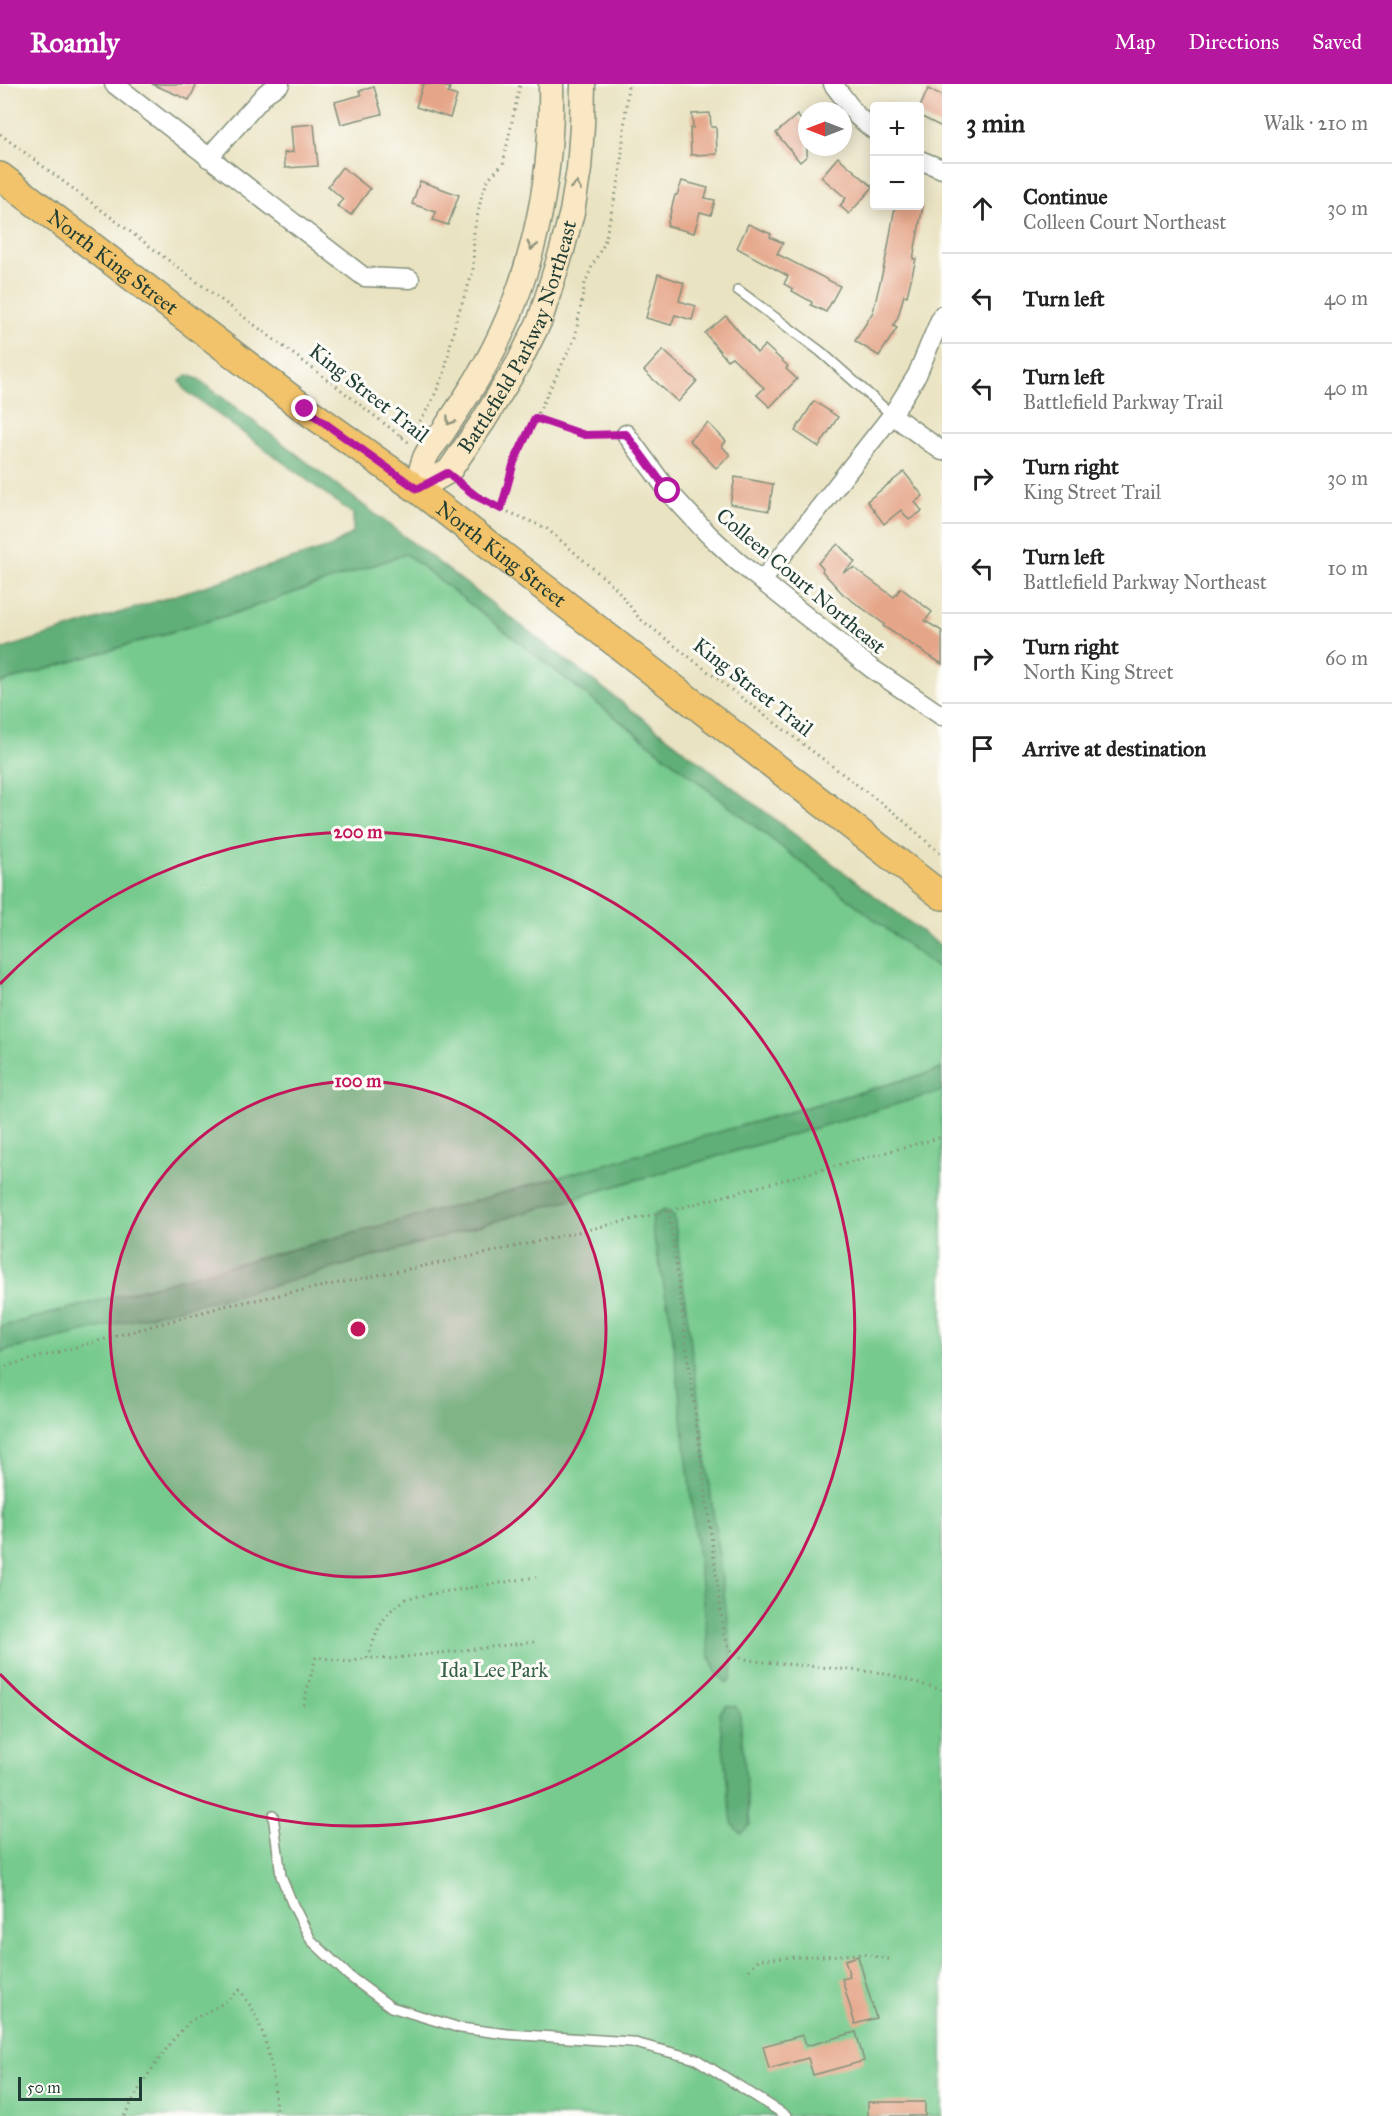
<!DOCTYPE html>
<html lang="en">
<head>
<meta charset="utf-8">
<style>
	body { margin:0; font-family:"IM FELL Great Primer",serif; background:#f6f6f6; color:#222 }
	.controls { position:absolute; right:18px; top:18px; display:grid; overflow:hidden; border-radius:6px; box-shadow:0 3px 15px #0003 }
	.controls button { width:54px; height:54px; display:grid; place-items:center; padding:0; border:0; border-bottom:2px solid #e0e0e0; background:#fff; color:#222; font:30px sans-serif }
	.compass { position:absolute; left:798px; top:18px; width:54px; height:54px; border-radius:50%; background:#fff; box-shadow:0 3px 15px #0003; rotate:270deg }
	.scale { position:absolute; left:18px; bottom:15px; width:124px; box-sizing:border-box; padding-left:6px; border:3px solid #1f3d34; border-top:0; font-size:16px; line-height:21px; white-space:nowrap; color:#1f3d34; -webkit-text-stroke:4px #fdfcf7; paint-order:stroke }
	.stop { position:absolute; width:18px; height:18px; margin:-14px; border:4px solid #b5179e; border-radius:50%; background:#fff }
	.stop.end { background:#b5179e; border-color:#fff; box-shadow:0 2px 6px #0008 }
	.list { margin:0; padding:0; list-style:none }
	h2 { display:flex; justify-content:space-between; align-items:center; height:78px; margin:0; padding:0 24px; font-size:26px }
	h2 small { font-size:20px; font-weight:400; color:#767676 }
	.list li { display:grid; grid-template-columns:39px 1fr auto; gap:18px; align-items:center; box-sizing:border-box; height:90px; padding:0 24px; border-top:2px solid #e0e0e0 }
	.list b { display:block; font-size:22px; white-space:nowrap }
	.list p { margin:0; font-size:20px; white-space:nowrap; color:#767676 }
	.list em { font-size:20px; font-style:normal; color:#767676 }
	.icon { flex:none; width:33px; height:33px; fill:none; stroke:currentColor; stroke-width:2; stroke-linecap:round; stroke-linejoin:round }
	.map { position:relative; flex:none; width:942px; height:2032px; overflow:hidden }
	header { display:flex; align-items:center; gap:36px; box-sizing:border-box; height:84px; padding:0 30px; background:#b5179e; color:#fff }
	header strong { font-size:28px }
	nav { display:flex; gap:33px; margin-inline-start:auto; font-size:21px }
	main { display:flex }
	aside { flex:1; background:#fff }
	.map>svg:first-child { display:block }
	.green { fill:#76ca8d; stroke:#4a8460; stroke-width:1.5 }
	.forest { fill:#60ae78; stroke:#407656; stroke-width:1.5 }
	.building { fill:#e5a588 }
	.lines { fill:none; stroke-linecap:round; stroke-linejoin:round }
	.lane-casing { stroke:#84907b; stroke-width:12 }
	.street-casing { stroke:#84907b; stroke-width:21 }
	.secondary-casing { stroke:#84907b; stroke-width:27 }
	.primary-casing { stroke:#84907b; stroke-width:30 }
	.path { stroke:#84907b; stroke-width:3; stroke-dasharray:1.5 4.5; stroke-linecap:butt }
	.lane { stroke:#fff; stroke-width:9 }
	.street { stroke:#fff; stroke-width:18 }
	.secondary { stroke:#fae7c3; stroke-width:24 }
	.primary { stroke:#f2c36a; stroke-width:27 }
	.oneway { stroke:#8c927c }
	.route { stroke:#b5179e; stroke-width:8 }
	.ring { fill:none; stroke:#c2185b; stroke-width:3 }
	.labels { text-anchor:middle; stroke-width:6; stroke-linejoin:round; paint-order:stroke }
	.street-label { font-size:21px; fill:#1f3d34; stroke:#fdfcf7 }
	.park-label { font-size:21px; fill:#35604a; stroke:#fdfcf7 }
	.centre { fill:#c2185b; stroke:#fdfcf7; stroke-width:3 }
	.ring-label { font-size:18px; text-anchor:middle; font-weight:bold; fill:#c2185b; stroke:#fdfcf7; stroke-width:6; stroke-linejoin:round; paint-order:stroke }
</style>
</head>
<body>
<header>
<strong>Roamly</strong>
<nav><a>Map</a><a>Directions</a><a>Saved</a></nav>
</header>
<main>
<div class="map">
<svg width="942" height="2032" viewBox="0 0 942 2032">
	<rect width="100%" height="100%" fill="#fdfcf7"/>
	<filter id="ink" filterUnits="userSpaceOnUse"><feTurbulence type="fractalNoise" baseFrequency=".0167" numOctaves="2"/><feDisplacementMap in="SourceGraphic" scale="12" xChannelSelector="R" yChannelSelector="G"/><feConvolveMatrix kernelMatrix="1 2 1 2 8 2 1 2 1" color-interpolation-filters="sRGB"/></filter>
	<filter id="wash" filterUnits="userSpaceOnUse"><feTurbulence type="fractalNoise" baseFrequency=".008" numOctaves="4" result="noise"/><feDisplacementMap in="SourceGraphic" scale="24" xChannelSelector="R" yChannelSelector="G"/><feGaussianBlur stdDeviation="1.35" result="paint"/><feColorMatrix in="noise" values="0 0 0 0 0 0 0 0 0 0 0 0 0 0 0 0 0 1.4 0 .05"/><feComposite in="paint" operator="in"/></filter>
	<g filter="url(#wash)">
		<rect width="100%" height="100%" fill="#eae3c2"/>
		<g class="green">
			<path d="M406,470L942,888V985L478,1116L0,1243V599L235,529Z"/>
			<path d="M942,986V2032H0V1268Z"/>
		</g>
		<g class="forest">
			<path d="M187,291L198,295L942,863V888L406,470L235,529L0,599V566L330,463L353,449V430L185,306L180,297Z"/>
			<path d="M942,985V1007L276,1201L0,1268V1243L478,1116Z"/>
			<path d="M664,1126L674,1132L733,1578L732,1593L727,1599L717,1590L709,1571L671,1237L652,1145L653,1132Z"/>
			<path d="M727,1621L736,1623L740,1632L750,1741L741,1749L736,1745L732,1739L719,1629Z"/>
		</g>
		<g id="blocks">
			<g class="building">
				<path d="M152,0H197L189,16Z"/>
				<path d="M423,0H437L450,4L448,9L457,12L450,34L416,23Z"/>
				<path d="M374,3L382,30L341,40L335,18L361,11L359,7Z"/>
				<path d="M928,5L942,12V43L920,32V23Z"/>
				<path d="M710,29L711,43H716L717,70L691,71L690,44H693L692,30Z"/>
				<path d="M797,31L807,43V72L800,78L776,49Z"/>
				<path d="M314,40L318,82L285,84L284,69L293,68L291,42Z"/>
				<path d="M838,73L873,103L849,130L840,122L846,114L821,93Z"/>
				<path d="M342,83L370,105L351,131L337,122L343,115L328,102Z"/>
				<path d="M420,97L459,111L448,141L433,136L436,128L412,120Z"/>
				<path d="M682,97L708,104L705,114L715,116L711,131L700,128L694,149L667,142L675,111H677Z"/>
				<path d="M895,122H923L913,175H916L907,212L904,211L898,233L893,242L897,244L879,272L855,257L873,228L887,169Z"/>
				<path d="M748,140L771,150L770,153L783,159L777,170L840,202L826,228L811,221L812,218L792,207L793,205L784,200L788,192L737,164Z"/>
				<path d="M658,190L684,199L679,217L696,222L692,236L675,231L671,241L646,234Z"/>
				<path d="M726,232L757,269L765,261L788,282L786,285L797,295L770,323L757,311L764,304L732,273L727,276L705,249Z"/>
				<path d="M663,266L697,297L678,318L644,287Z"/>
				<path d="M814,317L838,333L819,363L795,347Z"/>
				<path d="M708,339L726,357L722,362L730,371L716,384L689,356Z"/>
				<path d="M904,388L923,412L915,418L922,427L909,436L901,426L884,440L867,417Z"/>
				<path d="M735,393L773,400L769,427L730,420Z"/>
				<path d="M838,460L855,478L843,488L854,484L894,513L901,504L932,528L925,537L942,547V580L883,542L884,540L843,510L822,487L823,485L818,479Z"/>
				<path d="M858,1872L876,1934L855,1940L842,1895L850,1893L845,1876Z"/>
				<path d="M856,1948L864,1977L813,1991L808,1974L769,1985L763,1962L803,1951L806,1962Z"/>
				<rect x="868" y="2018" width="57" height="14"/>
			</g>
		</g>
	</g>
	<g filter="url(#ink)">
		<use href="#blocks" fill-opacity="0" stroke="#84907b" stroke-width="1.5"/>
		<g class="lines">
			<defs>
				<g id="lane">
					<path d="M738,206L820,267L892,331"/>
					<path d="M273,1731L281,1792L292,1819L311,1856L349,1892L391,1923L460,1944L507,1950L631,1958L696,1975L787,2032"/>
				</g>
				<g id="street">
					<path d="M114,0L364,193L410,195"/>
					<path d="M833,0L858,33L874,46"/>
					<path d="M208,74L266,9L280,0"/>
					<path d="M920,76L942,85"/>
					<path d="M892,331L942,367"/>
					<path d="M626,350L668,407L708,450L737,477L871,584L942,632"/>
					<path d="M762,497L892,331L917,291L942,231"/>
				</g>
				<g id="secondary">
					<path id="s1" d="M417,405L449,387L484,336L518,280L540,236L562,166L572,128L579,85L582,42L583,0"/>
					<path d="M417,405C419,395 421,384 425,374C428,366 435,359 440,352C454,331 468,311 480,290C531,203 553,100 551,0"/>
				</g>
				<g id="primary">
					<path id="s2" d="M0,92L305,325L417,405L942,812"/>
				</g>
			</defs>
			<use href="#lane" class="lane-casing"/>
			<use href="#street" class="street-casing"/>
			<use href="#secondary" class="secondary-casing"/>
			<use href="#primary" class="primary-casing"/>
			<g class="path">
				<path d="M0,50L336,302L412,361"/>
				<path d="M535,334L585,351L611,350"/>
				<path d="M401,352L418,340L431,319L444,290L456,236L473,188L474,148L482,110L489,94L503,80L520,0"/>
				<path d="M462,400L492,421L546,444L616,504L639,534L742,614L897,731L942,771"/>
				<path d="M501,424L514,378L575,254L585,199L593,180L604,160L620,91L628,0"/>
				<path d="M669,1127L724,1551C732,1571 734,1573 755,1577L884,1589L942,1606"/>
				<path d="M0,1284L225,1222L483,1170L669,1127L942,1053"/>
				<path d="M534,1558L388,1575L367,1574L379,1543L390,1527L407,1514L536,1493"/>
				<path d="M303,1621L316,1573L349,1578L367,1574"/>
				<path d="M749,1886L759,1875L863,1870L893,1876"/>
				<path d="M124,2032L143,1998L172,1957L190,1937L224,1919L240,1906C245,1914 251,1922 255,1930C267,1954 278,2005 275,2032"/>
			</g>
			<use href="#lane" class="lane"/>
			<use href="#street" class="street"/>
			<use href="#secondary" class="secondary"/>
			<use href="#primary" class="primary"/>
		</g>
		<defs><path id="oneway-chevron" d="M-2-3.5L2.5 0L-2 3.5" fill="none" stroke-width="1.6" stroke-linecap="round" stroke-linejoin="round" transform="scale(1.5)"/></defs>
		<g class="oneway">
			<use href="#oneway-chevron" transform="translate(576 102) rotate(-81)"/>
			<use href="#oneway-chevron" transform="translate(532 162) rotate(104)"/>
			<use href="#oneway-chevron" transform="translate(450 337) rotate(124)"/>
		</g>
	</g>
	<g class="lines" filter="url(#ink)">
		<path class="route" d="M305,325L417,405L447,389L476,412L501,425L514,378L535,334L585,351L626,350L668,407"/>
	</g>
	<circle cx="358" cy="1245" r="248" fill="#c2185b" fill-opacity=".12"/>
	<g class="ring">
		<circle cx="358" cy="1245" r="248"/>
		<path d="M0 900A497 497 0 1 1 0 1590"/>
	</g>
	<g class="labels">
		<g class="street-label">
			<text dy="7" stroke="none"><textPath href="#s2" startOffset="142">North King Street</textPath></text>
			<text dy="7" stroke="none"><textPath href="#s1" startOffset="189">Battlefield Parkway Northeast</textPath></text>
			<text transform="translate(369 309) rotate(38)" y="7">King Street Trail</text>
			<text dy="7" stroke="none"><textPath href="#s2" startOffset="628">North King Street</textPath></text>
			<text transform="translate(801 497) rotate(40)" y="7">Colleen Court Northeast</text>
			<text transform="translate(753 603) rotate(38)" y="7">King Street Trail</text>
		</g>
		<g class="park-label">
			<text x="494" y="1593">Ida Lee Park</text>
		</g>
	</g>
	<circle cx="358" cy="1245" r="9" class="centre"/>
	<g class="ring-label">
		<text x="358" y="754">200 m</text>
		<text x="358" y="1003">100 m</text>
	</g>
</svg>
<div class="controls">
<button>+</button>
<button>−</button>
</div>
<svg class="compass" viewBox="-18 -18 36 36"><path d="M0-13l5 13h-10z" fill="#e53935"/><path d="M0 13l5-13h-10z" fill="#767676"/></svg>
<div class="scale">50 m</div>
<div class="stop" style="left:668px;top:407px"></div>
<div class="stop end" style="left:305px;top:325px"></div>
</div>
<aside>
<h2>3 min<small>Walk · 210 m</small></h2>
<ul class="list">
<li><svg class="icon" aria-label="ahead" viewBox="0 0 24 24"><path d="M12 20V5M6 11l6-6 6 6"/></svg><div><b>Continue</b><p>Colleen Court Northeast</p></div><em>30 m</em></li>
<li><svg class="icon" aria-label="left" viewBox="0 0 24 24"><path d="M17 20v-9H6M10 6l-5 5 5 5"/></svg><div><b>Turn left</b></div><em>40 m</em></li>
<li><svg class="icon" aria-label="left" viewBox="0 0 24 24"><path d="M17 20v-9H6M10 6l-5 5 5 5"/></svg><div><b>Turn left</b><p>Battlefield Parkway Trail</p></div><em>40 m</em></li>
<li><svg class="icon" aria-label="right" viewBox="0 0 24 24"><path d="M7 20v-9h11M14 6l5 5-5 5"/></svg><div><b>Turn right</b><p>King Street Trail</p></div><em>30 m</em></li>
<li><svg class="icon" aria-label="left" viewBox="0 0 24 24"><path d="M17 20v-9H6M10 6l-5 5 5 5"/></svg><div><b>Turn left</b><p>Battlefield Parkway Northeast</p></div><em>10 m</em></li>
<li><svg class="icon" aria-label="right" viewBox="0 0 24 24"><path d="M7 20v-9h11M14 6l5 5-5 5"/></svg><div><b>Turn right</b><p>North King Street</p></div><em>60 m</em></li>
<li><svg class="icon" aria-label="arrive" viewBox="0 0 24 24"><path d="M6 21V4h12l-3 4 3 4H6"/></svg><div><b>Arrive at destination</b></div></li>
</ul>
</aside>
</main>
</body>
</html>
